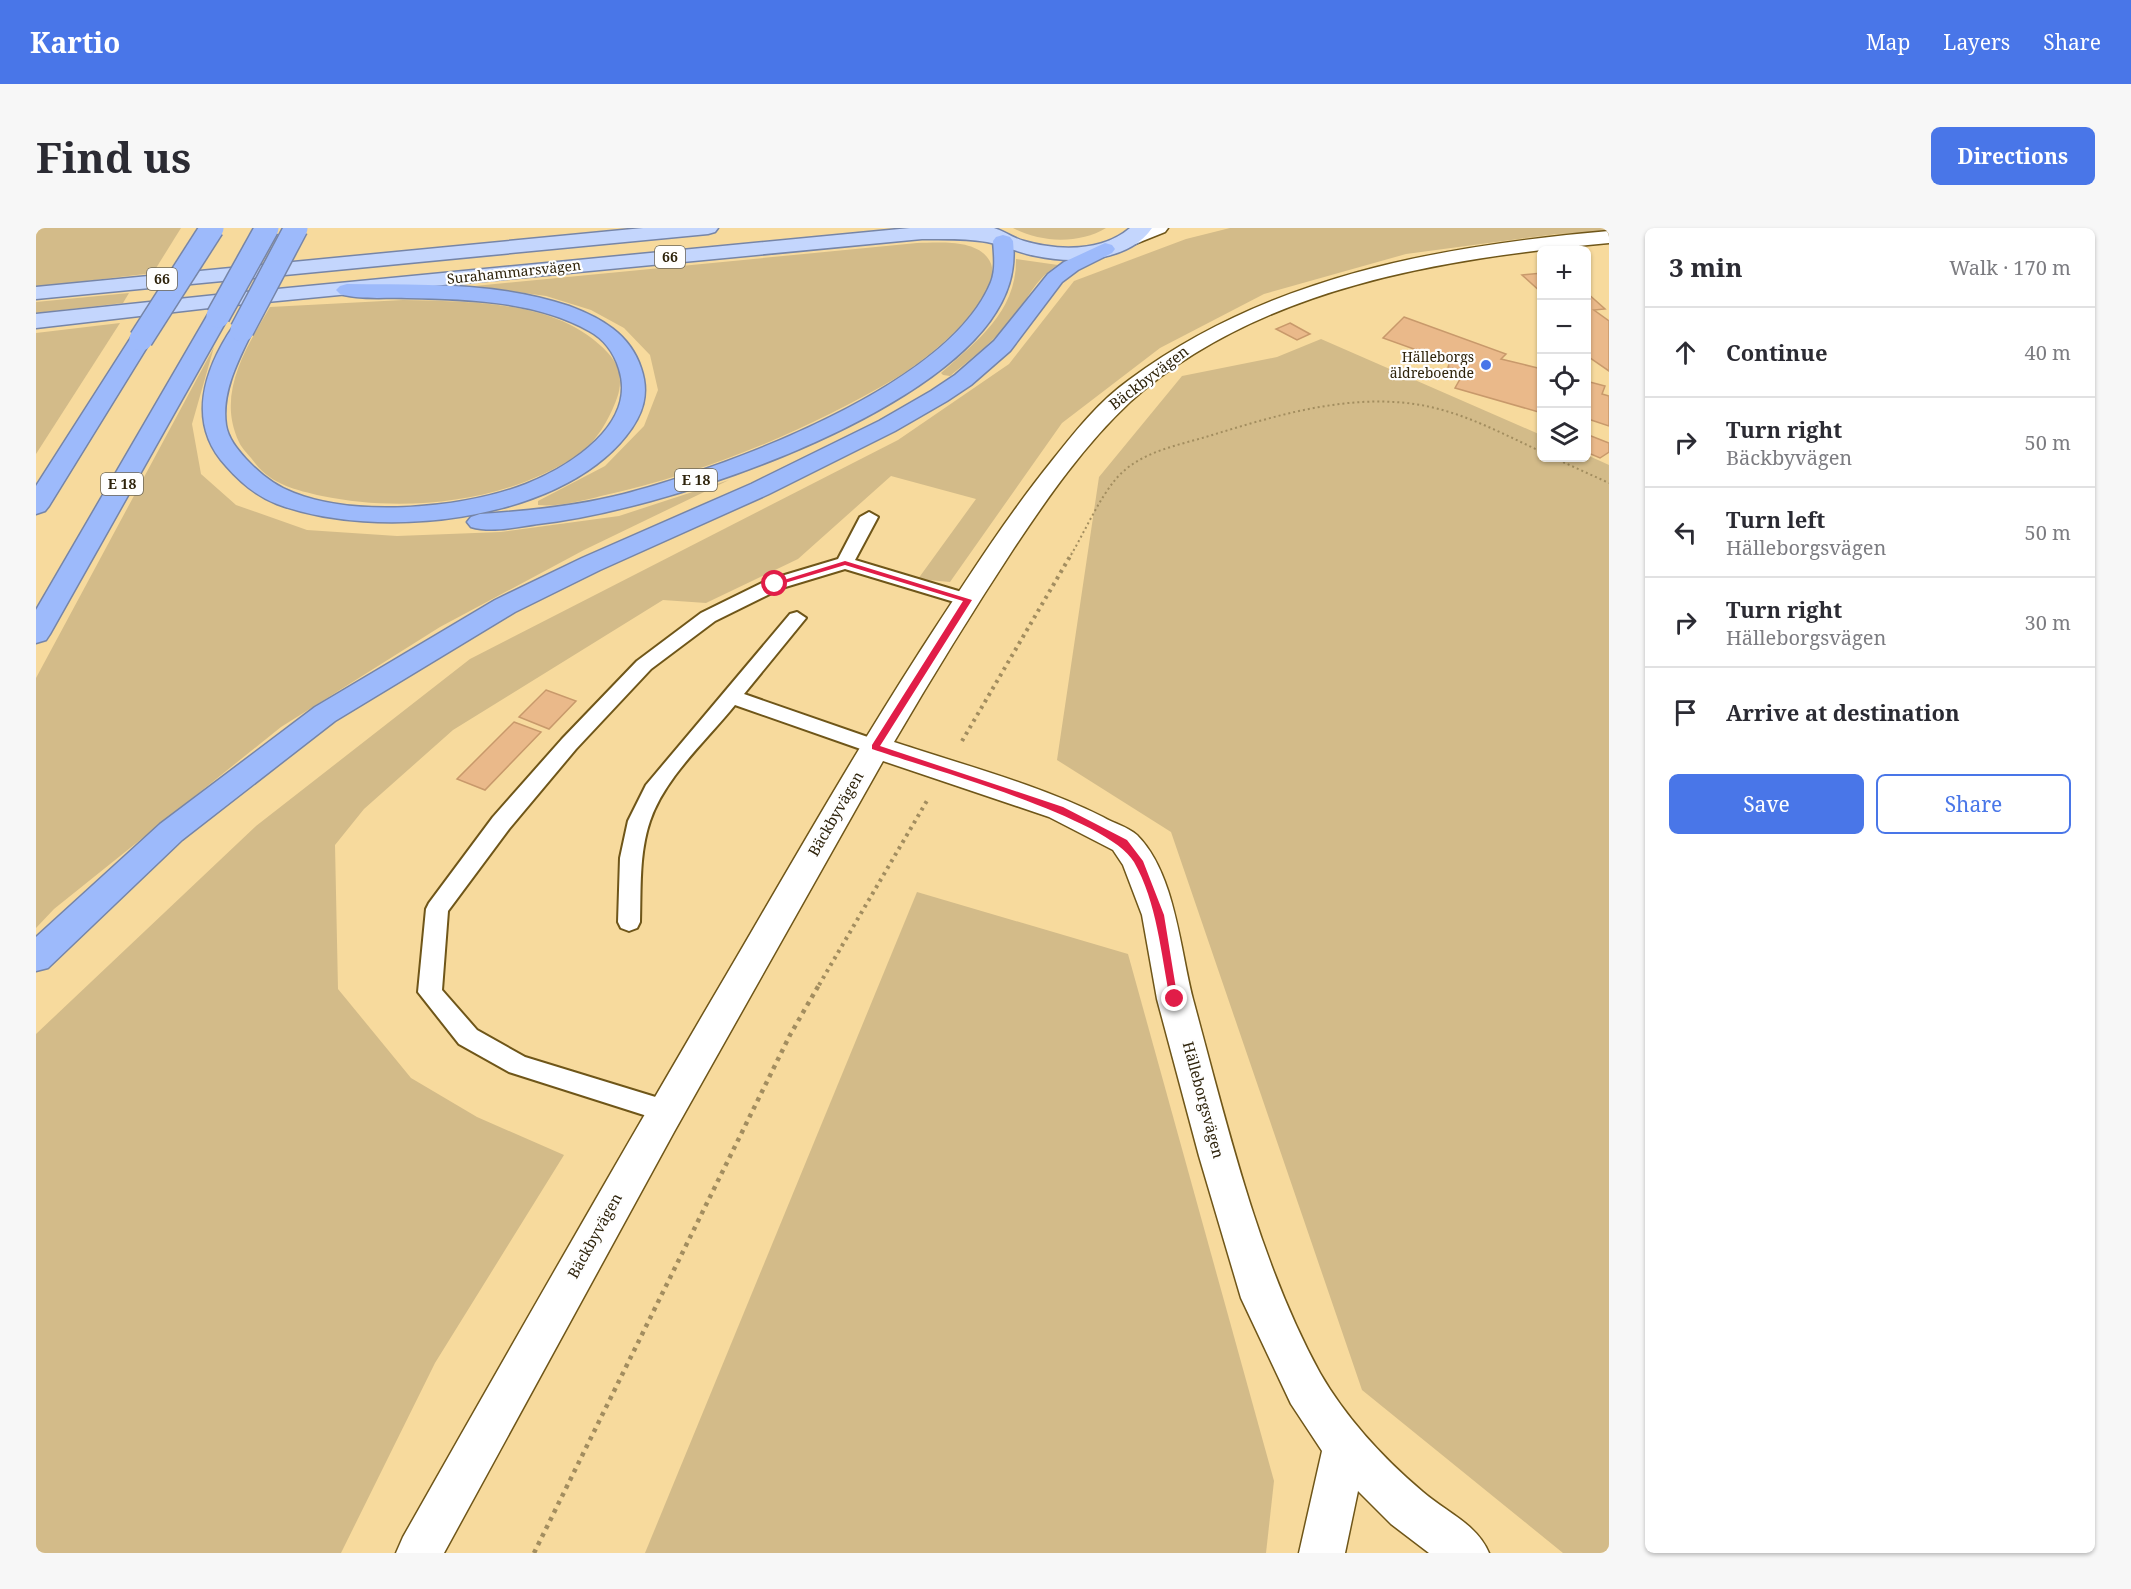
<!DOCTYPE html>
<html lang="en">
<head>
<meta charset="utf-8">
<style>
	body { margin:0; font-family:"Noto Serif",serif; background:#f7f7f7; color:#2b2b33 }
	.controls { position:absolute; right:18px; top:18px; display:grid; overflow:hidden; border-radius:9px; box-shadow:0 2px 4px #0004 }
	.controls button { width:54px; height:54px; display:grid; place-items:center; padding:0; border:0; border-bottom:2px solid #e1e1e2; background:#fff; color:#2b2b33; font:30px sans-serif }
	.stop { position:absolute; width:18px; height:18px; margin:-14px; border:4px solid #e11d48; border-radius:50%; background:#fff }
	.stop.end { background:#e11d48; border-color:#fff; box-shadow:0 2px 6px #0008 }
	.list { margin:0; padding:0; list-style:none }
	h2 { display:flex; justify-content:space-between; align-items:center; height:78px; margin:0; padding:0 24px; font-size:26px }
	h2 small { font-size:20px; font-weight:400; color:#7c7c81 }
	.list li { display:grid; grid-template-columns:39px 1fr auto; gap:18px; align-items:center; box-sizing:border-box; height:90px; padding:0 24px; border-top:2px solid #e1e1e2 }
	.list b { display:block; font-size:22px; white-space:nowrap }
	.list p { margin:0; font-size:20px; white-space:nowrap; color:#7c7c81 }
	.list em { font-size:20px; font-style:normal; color:#7c7c81 }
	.actions { display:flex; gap:12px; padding:18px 24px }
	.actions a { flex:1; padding:14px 0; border:2px solid #4976e8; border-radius:9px; text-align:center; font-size:21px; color:#4976e8 }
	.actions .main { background:#4976e8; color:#fff }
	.icon { flex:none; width:33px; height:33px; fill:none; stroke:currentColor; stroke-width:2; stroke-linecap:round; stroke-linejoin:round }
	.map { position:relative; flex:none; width:1573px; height:1325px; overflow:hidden; border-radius:9px }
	header { display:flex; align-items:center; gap:36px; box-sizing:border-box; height:84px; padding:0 30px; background:#4976e8; color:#fff }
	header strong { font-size:28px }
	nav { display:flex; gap:33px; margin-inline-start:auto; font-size:21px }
	.intro { display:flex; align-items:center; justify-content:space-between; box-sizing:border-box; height:144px; padding:0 36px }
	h1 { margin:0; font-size:42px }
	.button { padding:15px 27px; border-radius:9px; background:#4976e8; color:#fff; font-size:21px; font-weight:700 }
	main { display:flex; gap:36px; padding:0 36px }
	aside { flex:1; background:#fff; border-radius:9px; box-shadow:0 2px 4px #0004 }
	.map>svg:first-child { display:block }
	.green { fill:#d3bb89 }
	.building { fill:#eab98a; stroke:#c8996b; stroke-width:1.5 }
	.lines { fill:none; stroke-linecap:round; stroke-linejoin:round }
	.lane-casing { stroke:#6f5619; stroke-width:4 }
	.street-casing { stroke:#6f5619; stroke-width:3 }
	.secondary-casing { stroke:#6f5619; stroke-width:3 }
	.primary-casing { stroke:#7685a7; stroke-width:3 }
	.highway-casing { stroke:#7685a7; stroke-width:3 }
	.path-far2 { stroke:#a28d5f; stroke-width:2; stroke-dasharray:2 3; stroke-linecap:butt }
	.path-far1 { stroke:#a28d5f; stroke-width:4; stroke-dasharray:3 4.5; stroke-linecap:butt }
	.path { stroke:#a28d5f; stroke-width:4.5; stroke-dasharray:4 5; stroke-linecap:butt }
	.lane { fill:#fff; fill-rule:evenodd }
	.street { fill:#fff; fill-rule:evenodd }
	.secondary { fill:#fff; fill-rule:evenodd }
	.primary { fill:#c4d6fd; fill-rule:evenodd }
	.highway { fill:#9dbafb; fill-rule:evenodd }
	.highway-bridge-casing { stroke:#7685a7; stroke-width:26; stroke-linecap:butt }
	.highway-bridge { stroke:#9dbafb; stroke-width:23 }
	.route { fill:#e11d48 }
	.poi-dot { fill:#4976e8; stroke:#fefefe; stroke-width:2 }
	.labels { text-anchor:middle; stroke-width:4.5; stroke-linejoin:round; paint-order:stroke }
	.shield { fill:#fefefe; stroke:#6c6554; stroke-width:1.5 }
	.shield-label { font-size:14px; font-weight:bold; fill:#2e230b }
	.far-street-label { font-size:14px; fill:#2e230b; stroke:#fefefe }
	.far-poi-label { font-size:14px; fill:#2e230b; stroke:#fefefe; text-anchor:end }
	.street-label { font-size:15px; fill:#2e230b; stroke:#fefefe }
</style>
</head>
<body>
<header>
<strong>Kartio</strong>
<nav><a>Map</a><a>Layers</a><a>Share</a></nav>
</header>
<div class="intro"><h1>Find us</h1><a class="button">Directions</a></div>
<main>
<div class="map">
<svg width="1573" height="1325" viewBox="0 0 1573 1325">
	<rect width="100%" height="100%" fill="#f7da9d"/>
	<g class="green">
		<path d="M0,0H145L117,45L0,59Z"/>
		<path d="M977,0H1070C1044,16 1004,15 977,0Z"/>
		<path d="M1194,0H1573V4L1521,6L1370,26L1228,66L1124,120L1026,195L914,354L882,351L940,271L855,248L762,331L670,375L627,372L417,502L328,581L299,617L302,761L375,850L441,889L528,927L399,1135L305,1325H0V806L220,598L434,431L862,212L973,136L1038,53L1150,11Z"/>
		<path d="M881,15C901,15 936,11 951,29C980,63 885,136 860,150C770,203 667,246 565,268C546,273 522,279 502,277V273L569,238L608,198L622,162L614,127L588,100L555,82L510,68L439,58Z"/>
		<path d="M980,31L1022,37C998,51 991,74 974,94C956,114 935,131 914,148L907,147L905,145C941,113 981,83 980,31Z"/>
		<path d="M93,65L87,75L0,85V74Z"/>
		<path d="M367,72C434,74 523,71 572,125C584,138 587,153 581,170C573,192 560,215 540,228C468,275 369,285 286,268C260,262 236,257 219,235C214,228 206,221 203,214C180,166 210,120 234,79Z"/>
		<path d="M84,95L0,226V105Z"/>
		<path d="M1285,111L1505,207L1506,230H1550L1551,227L1573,237V1325H1527L1326,1162L1135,604L1021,532L1063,249L1146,148L1241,129Z"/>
		<path d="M178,119L156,196L165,246L200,277L271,302L361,308L465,304L583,288L693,252L548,322L404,399L245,499L18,681L0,700V450Z"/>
		<path d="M881,664L1092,726L1238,1253L1230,1325H609Z"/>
	</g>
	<g class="building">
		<path d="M1506,45V65L1486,47Z"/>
		<path d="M1550,64L1569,81L1558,82L1573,93V143L1550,127Z"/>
		<path d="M1368,89L1470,126L1465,131L1506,141V185L1419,160L1428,144L1412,139L1414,134L1347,110Z"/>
		<path d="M1254,95L1274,106L1261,112L1240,101Z"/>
		<path d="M1550,153L1569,158L1566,166L1573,168V198L1552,191L1550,194Z"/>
		<path d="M1550,206L1573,215V224L1564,230L1550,224Z"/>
		<path d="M510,462L540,473L513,501L483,489Z"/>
		<path d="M478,494L505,504L449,562L421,551Z"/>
	</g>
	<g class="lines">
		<defs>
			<g id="lane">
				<path d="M833,284L842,289L819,332L939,368L941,372L939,376H925L809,341L746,360L679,393L615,441L540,521L473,601L412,683L406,762L441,802L489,829L639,875L643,883L639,891L630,894L473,844L423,816L382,764L390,681L393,675L457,589L526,511L601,433L665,385L732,352L802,331L824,289Z"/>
				<path d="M761,384L770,390L708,466L846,514L849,519L846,524L839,526L699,477C670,513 629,549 614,593C603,625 605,661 604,694L601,700L593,703L585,700L582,694L584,630L592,593L610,557L754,386Z"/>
			</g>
			<path id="street" d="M1573,3V15C1409,30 1221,59 1094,174C1049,216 1012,269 978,320C936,384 896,449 858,514C927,537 1001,556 1067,589C1077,595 1092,599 1101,607C1140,646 1144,724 1158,775C1191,897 1223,1034 1284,1145C1310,1190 1347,1230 1387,1264C1410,1284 1441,1296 1453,1325H1393L1355,1296L1322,1263L1309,1325H1263L1286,1223L1255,1176L1205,1070L1163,928L1121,771L1106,687L1087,637L1077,622L1013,589L847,533L638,904L408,1325H360L367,1309C474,1120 582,931 692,744C754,638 815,531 881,428C924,362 966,295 1015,234C1038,205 1062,174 1093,152C1233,48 1403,18 1573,3Z"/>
			<path id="secondary" d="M1104,0H1132L1129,4L1099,16H1085L1082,12L1085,8Z"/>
			<g id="primary">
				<path d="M607,0H682L679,4L672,6L0,71V59Z"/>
				<path d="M874,0C892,0 944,0 958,0C968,3 977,10 988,13C1022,23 1066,24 1094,0H1116C1093,34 1036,36 1000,28C983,25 967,17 951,14C929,10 908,11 886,11L199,77L0,100V86L199,65Z"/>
			</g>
			<g id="highway">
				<path d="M967,7L974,9L977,13C980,44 972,68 954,93C878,197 627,282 502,296C481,299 456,305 435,299L431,294L435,289L444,286C492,283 541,278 588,266C691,239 913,158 955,54C960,41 958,26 957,13L960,9Z"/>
				<path d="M1069,15L1076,17L1079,21L1076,25L1042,42L1026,54L974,123L935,157L911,173L859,203L733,266L564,342L479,384L299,493L146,612L12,740L0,743V709L124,596L279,479L459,372L546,330L715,256L843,193L895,163L919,147L958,113L1012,46L1028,34Z"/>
				<path d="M311,56C384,57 464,54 533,78C565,90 594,106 605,140C614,166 607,187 590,208C521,295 339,313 241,276C220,268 204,254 190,238C150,195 168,141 198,97H214L217,102C203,131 185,164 190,197C192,210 201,221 210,231C224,246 239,258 258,265C321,290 428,280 490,256C535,238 601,196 583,141C578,125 568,111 553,103C500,73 431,71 371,70C349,69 325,72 304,66L300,62L304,58Z"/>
				<path d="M182,81L190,83L193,88L14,406L10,412L0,415V382L171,88L174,83Z"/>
				<path d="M105,104L113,106L116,111L13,278L9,283L0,286V258L94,111L97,106Z"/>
			</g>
		</defs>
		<use href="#lane" class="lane-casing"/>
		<use href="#street" class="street-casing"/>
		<use href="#secondary" class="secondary-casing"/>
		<use href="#primary" class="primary-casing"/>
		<use href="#highway" class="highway-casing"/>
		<g class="path-far2">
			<path d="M1518,230L1573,255"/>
			<path d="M1035,327C1049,303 1062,273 1079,252C1102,224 1140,218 1173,208C1238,188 1309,166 1378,176C1423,182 1465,205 1506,224"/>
		</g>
		<g class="path-far1">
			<path d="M926,513L1036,325"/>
			<path d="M783,757L892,571"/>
		</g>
		<path class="path" d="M498,1325L754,807L784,755"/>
		<use href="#lane" class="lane"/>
		<use href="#street" class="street"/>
		<use href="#secondary" class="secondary"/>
		<use href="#primary" class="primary"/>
		<use href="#highway" class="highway"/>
		<defs>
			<g id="highway-bridge">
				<path d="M182,88L231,0"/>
				<path d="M206,102L260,0"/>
				<path d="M105,111L176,0"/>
			</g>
		</defs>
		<use href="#highway-bridge" class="highway-bridge-casing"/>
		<use href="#highway-bridge" class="highway-bridge"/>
	</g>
	<path class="route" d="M809,333L936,372L844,518L1027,579L1091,612L1107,633L1128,687L1142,773H1135L1134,771C1125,726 1121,674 1098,634C1072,589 890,540 836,521V517L927,373L809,337L739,358L735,356Z"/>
	<circle class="poi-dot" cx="1450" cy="137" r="6"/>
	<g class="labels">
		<g class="shield">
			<rect x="619" y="18" width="30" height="22" rx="4.5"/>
			<rect x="111" y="40" width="30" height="22" rx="4.5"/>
			<rect x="639" y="241" width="42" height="22" rx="4.5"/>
			<rect x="65" y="245" width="42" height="22" rx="4.5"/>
		</g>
		<g class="shield-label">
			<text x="634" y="34">66</text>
			<text x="126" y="56">66</text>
			<text x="660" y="257">E 18</text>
			<text x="86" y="261">E 18</text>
		</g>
		<g class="far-street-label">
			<text transform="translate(478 44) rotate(-6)" y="5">Surahammarsvägen</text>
		</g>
		<g class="far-poi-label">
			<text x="1438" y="134">Hälleborgs<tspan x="1438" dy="16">äldreboende</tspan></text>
		</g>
		<g class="street-label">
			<text transform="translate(1113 150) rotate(-37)" y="5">Bäckbyvägen</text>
			<text transform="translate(800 586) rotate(-60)" y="5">Bäckbyvägen</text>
			<text transform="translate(1167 872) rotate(75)" y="5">Hälleborgsvägen</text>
			<text transform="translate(559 1008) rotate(-61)" y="5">Bäckbyvägen</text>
		</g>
	</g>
</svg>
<div class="controls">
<button>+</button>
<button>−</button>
<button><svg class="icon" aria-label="locate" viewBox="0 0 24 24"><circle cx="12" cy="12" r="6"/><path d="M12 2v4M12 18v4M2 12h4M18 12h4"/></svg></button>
<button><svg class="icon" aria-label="layers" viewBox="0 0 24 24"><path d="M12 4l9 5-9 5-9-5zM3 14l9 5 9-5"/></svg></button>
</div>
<div class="stop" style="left:739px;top:356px"></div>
<div class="stop end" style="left:1139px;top:771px"></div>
</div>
<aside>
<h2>3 min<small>Walk · 170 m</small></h2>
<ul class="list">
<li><svg class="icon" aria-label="ahead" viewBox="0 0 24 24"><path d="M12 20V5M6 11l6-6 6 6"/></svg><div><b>Continue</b></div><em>40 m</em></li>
<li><svg class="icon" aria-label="right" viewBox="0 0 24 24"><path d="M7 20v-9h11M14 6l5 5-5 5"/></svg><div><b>Turn right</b><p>Bäckbyvägen</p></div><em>50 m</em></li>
<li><svg class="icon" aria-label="left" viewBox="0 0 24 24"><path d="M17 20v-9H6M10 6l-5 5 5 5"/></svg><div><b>Turn left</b><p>Hälleborgsvägen</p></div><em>50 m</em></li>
<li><svg class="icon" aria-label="right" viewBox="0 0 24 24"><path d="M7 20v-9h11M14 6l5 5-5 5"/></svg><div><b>Turn right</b><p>Hälleborgsvägen</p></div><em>30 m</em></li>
<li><svg class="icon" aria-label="arrive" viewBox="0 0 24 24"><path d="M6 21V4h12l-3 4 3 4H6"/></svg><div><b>Arrive at destination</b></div></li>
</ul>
<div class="actions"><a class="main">Save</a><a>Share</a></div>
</aside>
</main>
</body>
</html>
